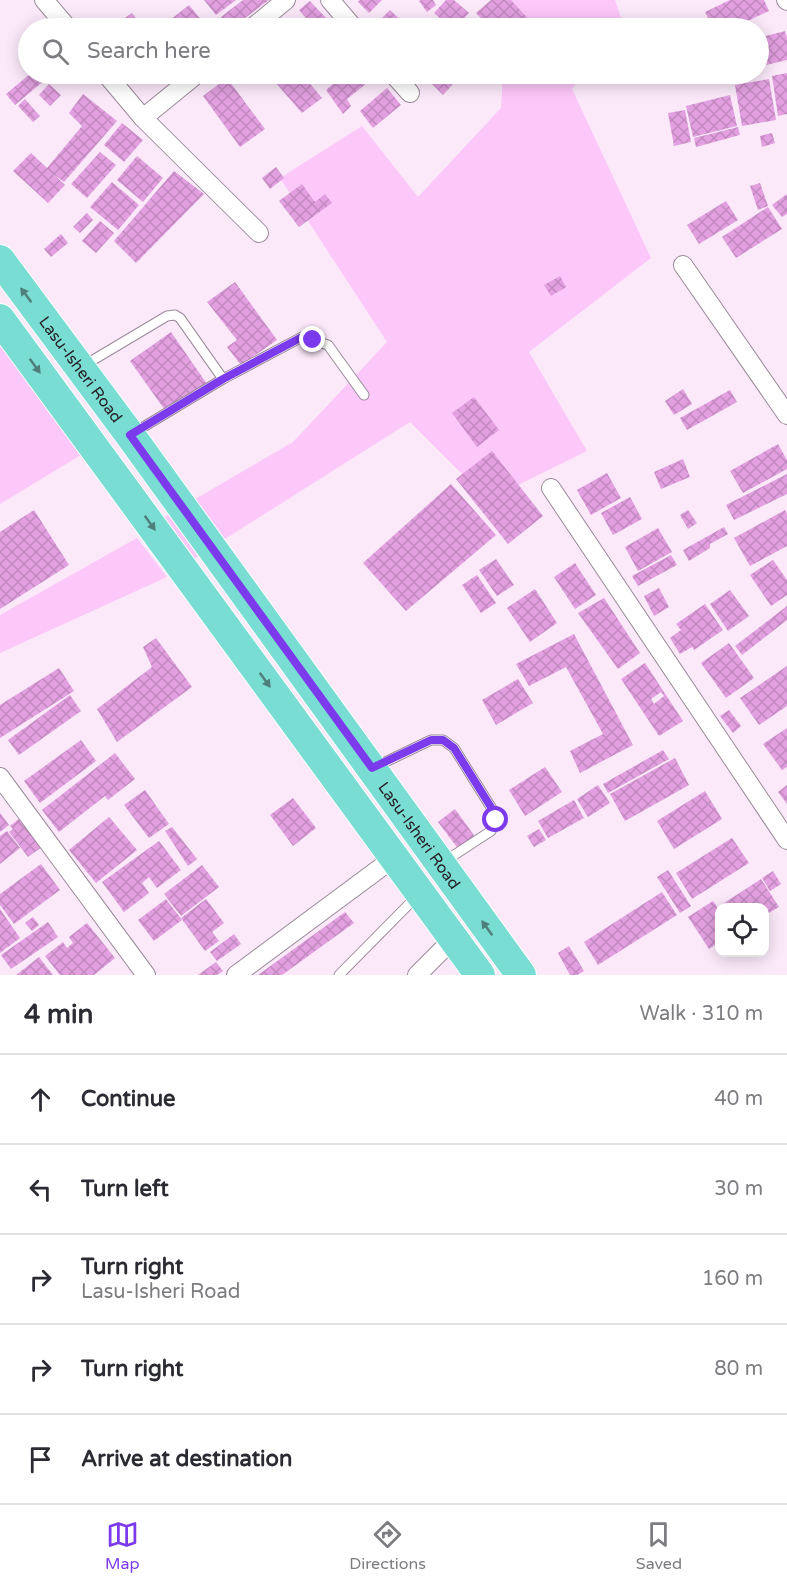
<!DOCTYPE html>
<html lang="en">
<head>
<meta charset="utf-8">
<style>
	body { margin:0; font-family:"Varela Round",sans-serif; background:#f2f2f3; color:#2b2b33 }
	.controls { position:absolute; right:18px; bottom:18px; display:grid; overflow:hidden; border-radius:12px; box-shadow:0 3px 15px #0003 }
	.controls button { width:54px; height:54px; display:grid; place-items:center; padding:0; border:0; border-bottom:2px solid #e1e1e2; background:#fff; color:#2b2b33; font:30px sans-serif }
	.stop { position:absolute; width:18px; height:18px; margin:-14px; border:4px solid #7c3aed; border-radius:50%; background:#fff }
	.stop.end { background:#7c3aed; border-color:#fff; box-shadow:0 2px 6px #0008 }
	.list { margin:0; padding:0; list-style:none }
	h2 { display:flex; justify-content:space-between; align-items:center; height:78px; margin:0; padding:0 24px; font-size:26px }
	h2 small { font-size:20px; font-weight:400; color:#7c7c81 }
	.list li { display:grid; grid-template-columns:39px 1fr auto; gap:18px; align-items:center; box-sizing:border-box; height:90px; padding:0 24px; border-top:2px solid #e1e1e2 }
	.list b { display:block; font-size:22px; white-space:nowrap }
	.list p { margin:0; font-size:20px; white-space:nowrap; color:#7c7c81 }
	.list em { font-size:20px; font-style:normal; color:#7c7c81 }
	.icon { flex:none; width:33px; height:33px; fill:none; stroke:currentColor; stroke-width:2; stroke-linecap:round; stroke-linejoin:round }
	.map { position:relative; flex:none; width:787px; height:975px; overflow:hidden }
	.search { position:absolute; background:#fff; box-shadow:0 3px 15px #0003; left:18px; right:18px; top:18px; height:66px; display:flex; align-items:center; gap:15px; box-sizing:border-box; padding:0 21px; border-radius:33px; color:#7c7c81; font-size:22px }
	.sheet { height:528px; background:#fff }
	nav { display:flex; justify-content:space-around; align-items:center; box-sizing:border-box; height:84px; border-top:2px solid #e1e1e2; background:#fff; font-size:16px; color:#7c7c81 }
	nav a { display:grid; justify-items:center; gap:3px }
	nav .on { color:#7c3aed }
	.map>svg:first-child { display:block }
	.grass { fill:#fcc7f9 }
	.building { fill:url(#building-cross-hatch); fill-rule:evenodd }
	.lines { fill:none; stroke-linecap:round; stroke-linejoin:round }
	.service-casing { stroke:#9a8a99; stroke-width:11 }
	.minor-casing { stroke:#9a8a99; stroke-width:20 }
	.primary-casing { stroke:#fff; stroke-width:32 }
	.service { stroke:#fff; stroke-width:9 }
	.minor { stroke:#fff; stroke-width:18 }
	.primary { stroke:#7addd3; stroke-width:30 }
	.oneway { fill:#507e7c }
	.route { stroke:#7c3aed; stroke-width:8 }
	.labels { text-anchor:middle; stroke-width:5; stroke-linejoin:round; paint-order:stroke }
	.street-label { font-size:16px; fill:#251f25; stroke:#fbe9fa }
</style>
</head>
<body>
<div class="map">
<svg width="787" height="975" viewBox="0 0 787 975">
	<defs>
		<pattern id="building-cross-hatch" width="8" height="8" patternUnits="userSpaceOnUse" patternTransform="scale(1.5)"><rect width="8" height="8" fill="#e2a0e0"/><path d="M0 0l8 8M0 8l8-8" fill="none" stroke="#c289c0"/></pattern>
	</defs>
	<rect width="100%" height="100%" fill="#fbe9fa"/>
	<g class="grass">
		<path d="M508,0H615L623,23L619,28H506Z"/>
		<path d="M503,74H584L572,89L651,258L529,352L587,451L488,500L410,422L179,568L149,526L293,442L387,342L280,178L362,126L418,197L501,108Z"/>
		<path d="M0,336L81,455L0,504Z"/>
		<path d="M137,538L167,577L0,653V615Z"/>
	</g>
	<g class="building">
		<path d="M204,0H236L216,15Z"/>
		<path d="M243,0H269L232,28H230L221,17Z"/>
		<path d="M360,0H382L369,13L358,2Z"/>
		<path d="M421,0H433L436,5L427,12L419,1Z"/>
		<path d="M446,0H454L469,13L455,28H451L434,13Z"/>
		<path d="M491,0H511L532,23L525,28H490L476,13Z"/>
		<path d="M730,0H764L769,11L733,28H713L705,12Z"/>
		<path d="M310,1L326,18L315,28L299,10Z"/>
		<path d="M189,5L208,28H160Z"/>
		<path d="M390,10L409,28H380L376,24Z"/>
		<path d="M132,13L144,28H111Z"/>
		<path d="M429,18L438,28H416Z"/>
		<path d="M297,19L305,28H287Z"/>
		<path d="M785,31L787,38V60L758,67V38Z"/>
		<path d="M787,73V114L778,116L772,76Z"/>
		<path d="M30,74H50L51,75L15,105L6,94Z"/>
		<path d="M268,74H302L322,98L302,113Z"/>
		<path d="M307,74H328L316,84Z"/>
		<path d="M344,74H365L371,80L347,99L351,106L343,114L326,90Z"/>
		<path d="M426,74H446L455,82L443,95L424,76Z"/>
		<path d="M227,78L265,129L240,147L203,96Z"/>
		<path d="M769,79L776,120L742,126L735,85Z"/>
		<path d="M49,84L61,95L50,106L39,95Z"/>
		<path d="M387,88L401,105L373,128L360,111Z"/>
		<path d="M83,94L117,121L64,182L53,174L65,185L48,203L13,171L31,153L47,168L82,126L69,113Z"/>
		<path d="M730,95L737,126L693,137L686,106Z"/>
		<path d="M25,99L40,116L33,122L18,106Z"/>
		<path d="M685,110L691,142L674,146L668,113Z"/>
		<path d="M122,123L143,140L124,162L104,145Z"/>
		<path d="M738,127L740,135L696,147L694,138Z"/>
		<path d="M772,133L775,143L762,147L760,136Z"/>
		<path d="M100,152L116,165L87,198L71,184Z"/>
		<path d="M137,156L163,178L143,202L117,180Z"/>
		<path d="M276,167L284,178L270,189L262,178Z"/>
		<path d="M174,171L204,194L136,263L114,241Z"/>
		<path d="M112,182L139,205L118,230L90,207Z"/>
		<path d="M760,183L768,206L758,210L750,186Z"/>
		<path d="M302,184L315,202L325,194L332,203L299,227L279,201Z"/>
		<path d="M787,194V214L782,217L772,205Z"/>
		<path d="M726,201L738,220L699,244L687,225Z"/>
		<path d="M768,207L782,229L736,258L722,237Z"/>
		<path d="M87,213L93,220L80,233L73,227Z"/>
		<path d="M100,221L114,233L96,253L82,241Z"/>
		<path d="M61,234L68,243L51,257L44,249Z"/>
		<path d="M560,276L566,287L551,296L544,285Z"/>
		<path d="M235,282L277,340L241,365L227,347L237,340L207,302Z"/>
		<path d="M171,332L207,384L167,413L130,361Z"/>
		<path d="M683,389L692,404L674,415L665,401Z"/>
		<path d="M730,390L737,402L687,430L680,418Z"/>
		<path d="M474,397L499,430L477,447L452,413Z"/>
		<path d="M778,444L787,460V469L743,493L730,471Z"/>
		<path d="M492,451L543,516L508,544L456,479Z"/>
		<path d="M683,459L690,477L661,489L654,472Z"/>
		<path d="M607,473L621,498L591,515L577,490Z"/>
		<path d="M787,474V494L734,520L726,505Z"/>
		<path d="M451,484L496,535L406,611L363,563Z"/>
		<path d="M630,497L642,519L613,535L601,513Z"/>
		<path d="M34,510L69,565L0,609V532Z"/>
		<path d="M688,510L697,523L688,529L680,515Z"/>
		<path d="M785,510L787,514V546L750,566L734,538Z"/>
		<path d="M724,527L728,534L710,544V548L689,561L683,550Z"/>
		<path d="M658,528L672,552L638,571L625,547Z"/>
		<path d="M671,555L677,565L638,586L632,576Z"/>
		<path d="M496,559L514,585L497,596L479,570Z"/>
		<path d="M773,560L787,580V595L771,606L750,575Z"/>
		<path d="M575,563L596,595L575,609L554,577Z"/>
		<path d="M477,575L496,603L481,613L462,585Z"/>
		<path d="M659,588L669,607L654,616L644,596Z"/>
		<path d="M535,589L557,623L530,642L507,608Z"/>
		<path d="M730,590L749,616L728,631L710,604Z"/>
		<path d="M604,598L640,653L618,669L578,613Z"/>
		<path d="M705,604L723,630L694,650L692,647L680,654L670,638L681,630L676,624Z"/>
		<path d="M787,606V620L742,655L735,646Z"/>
		<path d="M574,634L633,745L580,773L570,751L603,734L566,667L529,686L516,664Z"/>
		<path d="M156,638L192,687L117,742L97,709L152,667L143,647Z"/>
		<path d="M729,643L754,678L726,698L701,663Z"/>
		<path d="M645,663L683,721L659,736L621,679ZM661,692L664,696L654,704L651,699Z"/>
		<path d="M787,666V706L759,725L740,698Z"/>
		<path d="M59,668L74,691L0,738V705Z"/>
		<path d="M518,679L533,703L496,725L482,700Z"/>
		<path d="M70,695L81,711L19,755L8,740Z"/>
		<path d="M729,710L741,726L733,733L720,716Z"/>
		<path d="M787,728V767L782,770L763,744Z"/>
		<path d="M81,740L96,761L40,803L24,781Z"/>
		<path d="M663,750L669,759L608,793L603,784Z"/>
		<path d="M115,753L135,779L108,800L105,796L59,832L42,810Z"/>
		<path d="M675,758L689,785L625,821L610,794Z"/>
		<path d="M545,767L562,792L525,816L509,790Z"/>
		<path d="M598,785L610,803L588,817L577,799Z"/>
		<path d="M787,785V804L778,792Z"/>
		<path d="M145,790L169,824L149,838L124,805Z"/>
		<path d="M705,791L722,819L674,849L657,821Z"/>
		<path d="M293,798L316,828L293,846L270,815Z"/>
		<path d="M574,800L584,818L548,838L538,821Z"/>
		<path d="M455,809L476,838L459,850L438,822Z"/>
		<path d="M0,813L9,825L0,832Z"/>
		<path d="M109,817L137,850L96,883L69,850Z"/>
		<path d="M20,818L42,847L28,857L9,832L13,829L10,826Z"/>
		<path d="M172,827L197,859L188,866L165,831Z"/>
		<path d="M539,829L546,840L534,847L527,836Z"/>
		<path d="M7,831L20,848L0,864V836Z"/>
		<path d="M732,838L749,863L692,899L676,873Z"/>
		<path d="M159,841L181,870L157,888L149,877L142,883L149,893L124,912L102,882Z"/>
		<path d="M41,864L60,890L14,924L0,905V894Z"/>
		<path d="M202,865L219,887L181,916L164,894Z"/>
		<path d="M668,870L691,906L680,913L657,877Z"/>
		<path d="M773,871L781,884L770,891L762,878Z"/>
		<path d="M761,879L779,907L764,916V908H723L721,905Z"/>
		<path d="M662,892L677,915L598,965L584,942Z"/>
		<path d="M166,899L182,920L154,941L138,920Z"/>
		<path d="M206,899L224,923L212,932L219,941L205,951L181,918Z"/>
		<path d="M713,901L720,911V942L709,949L688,917Z"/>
		<path d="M0,909L20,938L0,953Z"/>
		<path d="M345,912L354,923L282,975H258Z"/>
		<path d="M33,917L39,925L32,931L25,923Z"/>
		<path d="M48,922L58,937L11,969L1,955Z"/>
		<path d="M87,923L115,958L94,975H60L45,956L63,942L67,948L73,943L69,937Z"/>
		<path d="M234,934L241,944L217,961L210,952Z"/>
		<path d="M569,946L584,971L577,975H570L558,953Z"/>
		<path d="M39,957L53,975H16Z"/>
		<path d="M216,962L223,971L217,975H198Z"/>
	</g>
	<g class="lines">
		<defs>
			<g id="service">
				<path d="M83,366L167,316L175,315L180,318L223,379L135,432"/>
				<path d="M223,379L302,337L328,345L364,395"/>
				<path d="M375,767L431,740H443L454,748L494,812L496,820L491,831L445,861"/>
				<path d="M339,975L417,896"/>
			</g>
			<g id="minor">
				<path d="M44,0L68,28"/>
				<path d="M330,0L354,28"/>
				<path d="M786,0L787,1"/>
				<path d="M252,28L286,0"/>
				<path d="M106,74L143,118L259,233"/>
				<path d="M393,74L410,93"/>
				<path d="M143,118L197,74"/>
				<path d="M683,265L787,415"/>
				<path d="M551,488L787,840"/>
				<path d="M0,777L146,975"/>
				<path d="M236,975L395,857"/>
				<path d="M417,975L453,939"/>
			</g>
			<g id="primary">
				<path id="s1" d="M0,260L130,435L521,975"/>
				<path d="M0,319L480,975"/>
			</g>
		</defs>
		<use href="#service" class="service-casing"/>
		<use href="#minor" class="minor-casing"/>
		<use href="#primary" class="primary-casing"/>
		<use href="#service" class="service"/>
		<use href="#minor" class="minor"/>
		<use href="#primary" class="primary"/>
	</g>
	<defs><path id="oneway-solid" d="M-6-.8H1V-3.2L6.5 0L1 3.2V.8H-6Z" transform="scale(1.5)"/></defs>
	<g class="oneway">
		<use href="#oneway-solid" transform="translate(26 295) rotate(-127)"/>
		<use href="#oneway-solid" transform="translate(35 366) rotate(54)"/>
		<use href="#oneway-solid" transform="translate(150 523) rotate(54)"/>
		<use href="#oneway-solid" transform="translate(265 680) rotate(54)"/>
		<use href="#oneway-solid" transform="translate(487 928) rotate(-126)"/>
	</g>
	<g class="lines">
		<path class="route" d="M313,340L302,337L223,379L130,435L372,768L431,740H443L454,748L494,812L496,820"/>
	</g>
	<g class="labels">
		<g class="street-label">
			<text dy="6" stroke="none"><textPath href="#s1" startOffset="136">Lasu-Isheri Road</textPath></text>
			<text dy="6" stroke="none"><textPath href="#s1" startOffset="712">Lasu-Isheri Road</textPath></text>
		</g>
	</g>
</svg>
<div class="controls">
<button><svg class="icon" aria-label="locate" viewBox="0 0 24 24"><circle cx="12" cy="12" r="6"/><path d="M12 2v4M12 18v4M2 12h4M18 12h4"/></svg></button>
</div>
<div class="stop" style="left:496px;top:820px"></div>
<div class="stop end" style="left:313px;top:340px"></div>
<div class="search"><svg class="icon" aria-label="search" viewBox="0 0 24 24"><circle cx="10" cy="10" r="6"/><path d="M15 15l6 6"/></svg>Search here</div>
</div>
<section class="sheet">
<h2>4 min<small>Walk · 310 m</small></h2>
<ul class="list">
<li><svg class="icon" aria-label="ahead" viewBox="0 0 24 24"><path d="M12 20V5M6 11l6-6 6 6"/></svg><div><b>Continue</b></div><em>40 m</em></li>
<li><svg class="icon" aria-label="left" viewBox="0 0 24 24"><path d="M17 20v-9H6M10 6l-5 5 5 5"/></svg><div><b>Turn left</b></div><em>30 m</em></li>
<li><svg class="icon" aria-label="right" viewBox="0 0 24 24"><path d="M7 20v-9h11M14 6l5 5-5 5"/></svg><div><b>Turn right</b><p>Lasu-Isheri Road</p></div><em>160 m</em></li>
<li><svg class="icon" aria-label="right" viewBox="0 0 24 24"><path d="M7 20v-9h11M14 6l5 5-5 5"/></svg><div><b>Turn right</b></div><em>80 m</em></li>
<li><svg class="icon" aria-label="arrive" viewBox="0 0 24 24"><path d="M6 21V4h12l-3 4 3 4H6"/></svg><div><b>Arrive at destination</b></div></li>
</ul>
</section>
<nav>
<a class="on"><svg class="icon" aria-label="map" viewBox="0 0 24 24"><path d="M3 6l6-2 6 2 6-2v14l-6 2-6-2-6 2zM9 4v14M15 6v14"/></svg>Map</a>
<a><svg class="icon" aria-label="directions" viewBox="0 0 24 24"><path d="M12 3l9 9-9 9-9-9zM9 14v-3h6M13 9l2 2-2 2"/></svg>Directions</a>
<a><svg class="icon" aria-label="saved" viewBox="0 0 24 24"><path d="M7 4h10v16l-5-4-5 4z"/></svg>Saved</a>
</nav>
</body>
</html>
